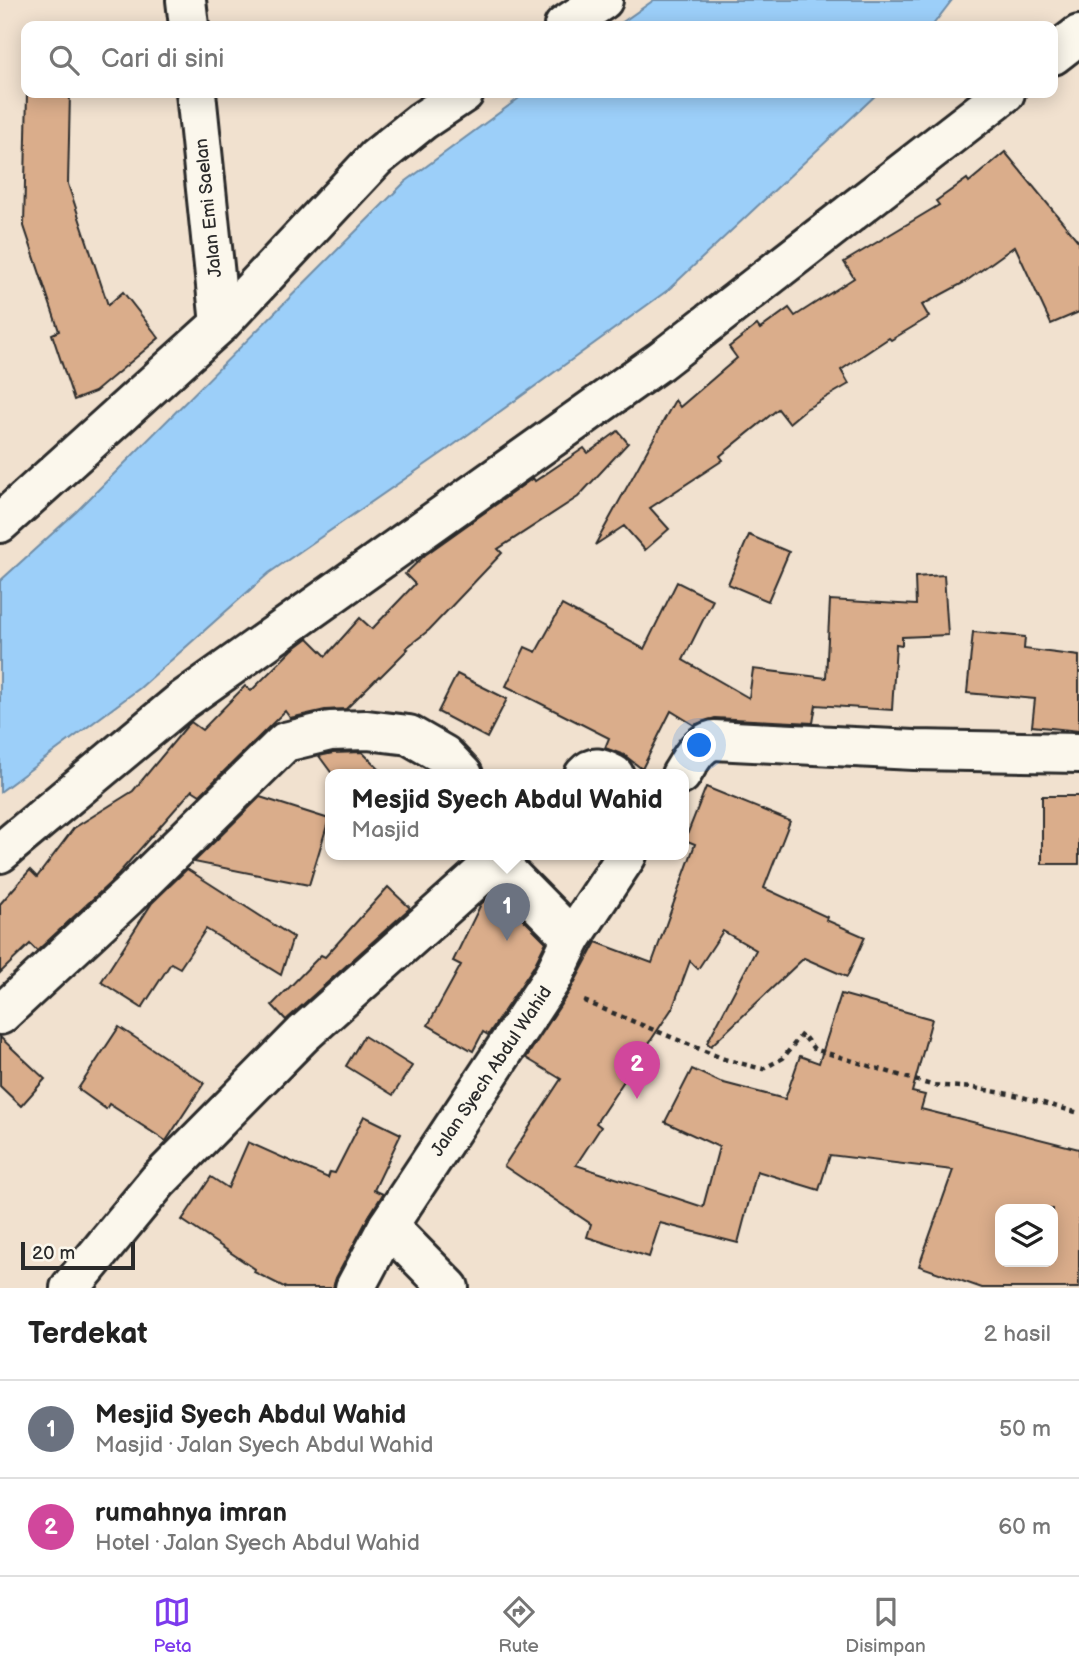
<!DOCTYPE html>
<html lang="id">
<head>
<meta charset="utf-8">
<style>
	body { margin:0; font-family:"Balsamiq Sans",sans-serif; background:#f2f2f2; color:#222 }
	.controls { position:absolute; right:21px; bottom:21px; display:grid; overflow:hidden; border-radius:14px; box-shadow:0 4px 18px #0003 }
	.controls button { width:63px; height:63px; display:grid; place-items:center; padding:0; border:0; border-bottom:2px solid #e0e0e0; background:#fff; color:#222; font:35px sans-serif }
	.scale { position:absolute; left:21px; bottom:18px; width:114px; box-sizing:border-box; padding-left:7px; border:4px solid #2b2b2b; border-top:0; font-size:19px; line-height:24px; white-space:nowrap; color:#2b2b2b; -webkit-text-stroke:5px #fbf7ec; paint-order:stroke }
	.you { position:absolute; left:700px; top:746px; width:24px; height:24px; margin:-18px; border:5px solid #fff; border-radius:50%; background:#1a73e8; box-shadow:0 0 0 10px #1a73e833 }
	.badge { display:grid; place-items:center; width:46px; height:46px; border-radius:50%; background:#7c3aed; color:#fff; font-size:23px; font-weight:700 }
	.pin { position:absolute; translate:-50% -58px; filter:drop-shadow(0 2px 4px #0008) }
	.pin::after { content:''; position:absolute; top:37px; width:24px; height:21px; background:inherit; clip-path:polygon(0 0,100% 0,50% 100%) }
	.popup { position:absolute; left:325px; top:769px; width:364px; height:91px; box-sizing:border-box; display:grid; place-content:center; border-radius:14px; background:#fff; filter:drop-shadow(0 2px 5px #0005); font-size:23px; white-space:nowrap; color:#767676 }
	.popup b { font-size:26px; color:#222 }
	.popup::after { content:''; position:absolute; left:50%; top:100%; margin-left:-14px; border:14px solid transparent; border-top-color:#fff }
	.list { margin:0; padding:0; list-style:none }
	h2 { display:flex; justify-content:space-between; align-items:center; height:91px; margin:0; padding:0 28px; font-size:30px }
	h2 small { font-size:23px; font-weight:400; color:#767676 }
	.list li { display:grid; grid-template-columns:46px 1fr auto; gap:21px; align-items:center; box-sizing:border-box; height:98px; padding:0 28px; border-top:2px solid #e0e0e0 }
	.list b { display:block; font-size:26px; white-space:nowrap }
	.list p { margin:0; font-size:23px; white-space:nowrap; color:#767676 }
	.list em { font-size:23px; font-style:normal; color:#767676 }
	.icon { flex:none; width:38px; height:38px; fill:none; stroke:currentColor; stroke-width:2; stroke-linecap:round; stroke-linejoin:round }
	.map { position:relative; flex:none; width:1079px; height:1288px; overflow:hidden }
	.search { position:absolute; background:#fff; box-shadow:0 4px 18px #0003; left:21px; right:21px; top:21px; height:77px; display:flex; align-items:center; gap:18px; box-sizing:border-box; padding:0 24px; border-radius:14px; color:#767676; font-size:26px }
	.sheet { height:287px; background:#fff }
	nav { display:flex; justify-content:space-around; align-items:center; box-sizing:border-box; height:98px; border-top:2px solid #e0e0e0; background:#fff; font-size:19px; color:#767676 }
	nav a { display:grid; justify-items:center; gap:4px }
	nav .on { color:#7c3aed }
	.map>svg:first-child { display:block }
	.water { fill:#9ccff9; stroke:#6f8da7; stroke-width:2 }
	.building { fill:#daad8b; stroke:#2b2b2b; stroke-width:2; fill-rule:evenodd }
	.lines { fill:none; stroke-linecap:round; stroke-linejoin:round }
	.street-casing { stroke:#2b2b2b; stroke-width:44 }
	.path { stroke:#2b2b2b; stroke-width:4.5; stroke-dasharray:5 5; stroke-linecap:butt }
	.street { stroke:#fbf7ec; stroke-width:38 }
	.labels { text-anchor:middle; stroke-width:5; stroke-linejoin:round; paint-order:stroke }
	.street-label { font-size:18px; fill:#2b2b2b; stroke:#fbf7ec }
</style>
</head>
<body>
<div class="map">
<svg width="1079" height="1288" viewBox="0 0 1079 1288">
	<rect width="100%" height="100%" fill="#f1e1cf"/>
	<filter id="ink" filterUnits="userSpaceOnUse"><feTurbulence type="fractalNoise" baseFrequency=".0143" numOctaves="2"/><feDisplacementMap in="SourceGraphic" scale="14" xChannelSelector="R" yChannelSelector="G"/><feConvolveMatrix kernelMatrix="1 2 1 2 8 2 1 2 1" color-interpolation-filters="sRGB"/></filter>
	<g filter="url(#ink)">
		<g class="water">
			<path d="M654,0H952L932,26H617Z"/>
			<path d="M526,93H878L668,290L448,449L269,573L140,688L0,792V581L76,512L405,182Z"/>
		</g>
		<g class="building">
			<path d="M27,93H70L68,184L108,305L123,292L159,338L95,392L74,400L52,334L59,331L24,226Z"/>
			<path d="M1005,152L1079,242V312L1051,324L1015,246L965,282L922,305L929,317L891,340L889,338L841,370L849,384L806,409L789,423L778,409L720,456L723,460L650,508L669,529L645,550L624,526L595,545L675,400L680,407L737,358L729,347L757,325L760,329L789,308L795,316L854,278L844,262L939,205L936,201L967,179L969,182Z"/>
			<path d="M618,431L628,443L578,497L498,549L502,553L429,630L406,648L408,649L380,677L379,676L346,709L325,710L290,718L285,711L200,795L192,790L112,881L37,951L30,944L0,973V904L30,870L37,877L74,828L133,791L187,726L191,722L202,730L245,686L251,691L292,650L308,638L326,656L360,618L372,629L415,584L405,574L425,555L533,478L535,481L584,448L588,453Z"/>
			<path d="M749,535L789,552L768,601L728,584Z"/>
			<path d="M944,575L948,635L902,637V645L896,644L892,710L816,705L813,723L715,718L694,725L671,711L642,769L624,755L605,748L609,738L506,686L525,647L536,652L562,605L644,649L677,582L713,600L683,660L749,698L753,669L826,678L830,600L916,605L915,577Z"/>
			<path d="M973,632L1025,637L1024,649L1079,656V731L1032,726L1035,699L967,693Z"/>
			<path d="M457,674L507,699L487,738L438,712Z"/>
			<path d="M362,752L385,775H333L319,756L333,753Z"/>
			<path d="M706,787L790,821L764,888L827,917L826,920L865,937L847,977L804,958L711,1046L707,1043L756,950L723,931L698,969L690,961L673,1007L596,1123L601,1127L576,1165L703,1207L719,1147L665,1122L692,1069L720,1082L785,1099L800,1056L819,1063L841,994L932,1019L912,1092L925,1095L921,1109L1079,1149V1288H982L919,1266L953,1170L830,1155L819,1190L757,1171L738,1243L660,1223L649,1257L587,1237L591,1224L504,1166L561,1079L526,1058L571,989L596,942L652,963L695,844L685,840ZM1000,1209H1053V1262H1000Z"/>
			<rect x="1042" y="796" width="37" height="68"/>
			<path d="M260,797L329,819L309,885L194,862Z"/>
			<path d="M187,869L293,937L281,975L206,929L180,968L171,963L142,1008L101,982L152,903Z"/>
			<path d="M388,887L410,908L286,1020L272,1005L321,955L325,957Z"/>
			<path d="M495,891L546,942L534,966L488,1035L483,1032L473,1051L428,1025L461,965L453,961L481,904Z"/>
			<path d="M119,1027L204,1083L166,1141L109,1104L106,1109L78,1089Z"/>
			<path d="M364,1036L412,1066L393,1095L346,1066Z"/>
			<path d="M0,1037L45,1079L21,1106L0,1086Z"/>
			<path d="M364,1116L401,1134L374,1190L383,1194L369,1216L336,1278L333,1288H286L254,1272L255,1269L182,1220L211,1177L228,1188L248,1142L328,1178L330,1172L335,1173Z"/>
		</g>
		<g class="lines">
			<defs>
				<g id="street">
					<path d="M186,0L189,26"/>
					<path d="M564,26L603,0"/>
					<path d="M1053,55L1079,35"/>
					<path d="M196,93L220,324"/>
					<path d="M0,523L220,324L376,158L422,121L464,93"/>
					<path d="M584,775C594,764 602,769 614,775"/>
					<path d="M681,775C690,761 697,744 714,740L914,750L1079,753"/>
					<path d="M0,853L182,701L660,361L1005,93"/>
					<path d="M0,1015L127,897L285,742L330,731L367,730L409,735L444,755L463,775"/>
					<path d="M388,1226L449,1288"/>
					<path d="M70,1288L158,1181L303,1034L496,861L572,938"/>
					<path d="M355,1288L388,1226L553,977L572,938L627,855"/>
				</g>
			</defs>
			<use href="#street" class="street-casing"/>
			<path class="path" d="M584,1001L724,1059L763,1069L783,1058L802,1034L814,1049L931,1085L974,1088L1015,1095L1079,1113"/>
			<use href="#street" class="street"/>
		</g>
	</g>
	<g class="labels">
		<g class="street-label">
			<text transform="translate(208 208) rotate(-96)" y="6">Jalan Emi Saelan</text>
			<text transform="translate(491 1071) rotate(-56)" y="6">Jalan Syech Abdul Wahid</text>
		</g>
	</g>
</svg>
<div class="controls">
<button><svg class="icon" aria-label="layers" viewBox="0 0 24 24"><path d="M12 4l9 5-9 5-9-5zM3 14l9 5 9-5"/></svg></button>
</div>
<div class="scale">20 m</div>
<div class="you"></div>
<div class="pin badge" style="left:507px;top:941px;background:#6b7280">1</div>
<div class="popup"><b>Mesjid Syech Abdul Wahid</b>Masjid</div>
<div class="pin badge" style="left:637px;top:1099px;background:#d1479c">2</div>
<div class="search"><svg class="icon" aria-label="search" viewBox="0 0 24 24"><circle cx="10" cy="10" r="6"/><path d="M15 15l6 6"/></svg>Cari di sini</div>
</div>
<section class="sheet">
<h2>Terdekat<small>2 hasil</small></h2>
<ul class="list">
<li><span class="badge" style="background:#6b7280">1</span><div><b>Mesjid Syech Abdul Wahid</b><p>Masjid · Jalan Syech Abdul Wahid</p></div><em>50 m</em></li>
<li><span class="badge" style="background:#d1479c">2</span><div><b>rumahnya imran</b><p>Hotel · Jalan Syech Abdul Wahid</p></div><em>60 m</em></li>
</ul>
</section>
<nav>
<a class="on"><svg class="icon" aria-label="map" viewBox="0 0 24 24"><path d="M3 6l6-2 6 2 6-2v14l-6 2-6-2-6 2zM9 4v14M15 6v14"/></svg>Peta</a>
<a><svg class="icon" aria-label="directions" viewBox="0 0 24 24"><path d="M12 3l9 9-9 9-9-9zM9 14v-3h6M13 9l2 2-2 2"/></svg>Rute</a>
<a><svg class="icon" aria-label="saved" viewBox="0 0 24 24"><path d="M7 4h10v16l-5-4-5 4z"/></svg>Disimpan</a>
</nav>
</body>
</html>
